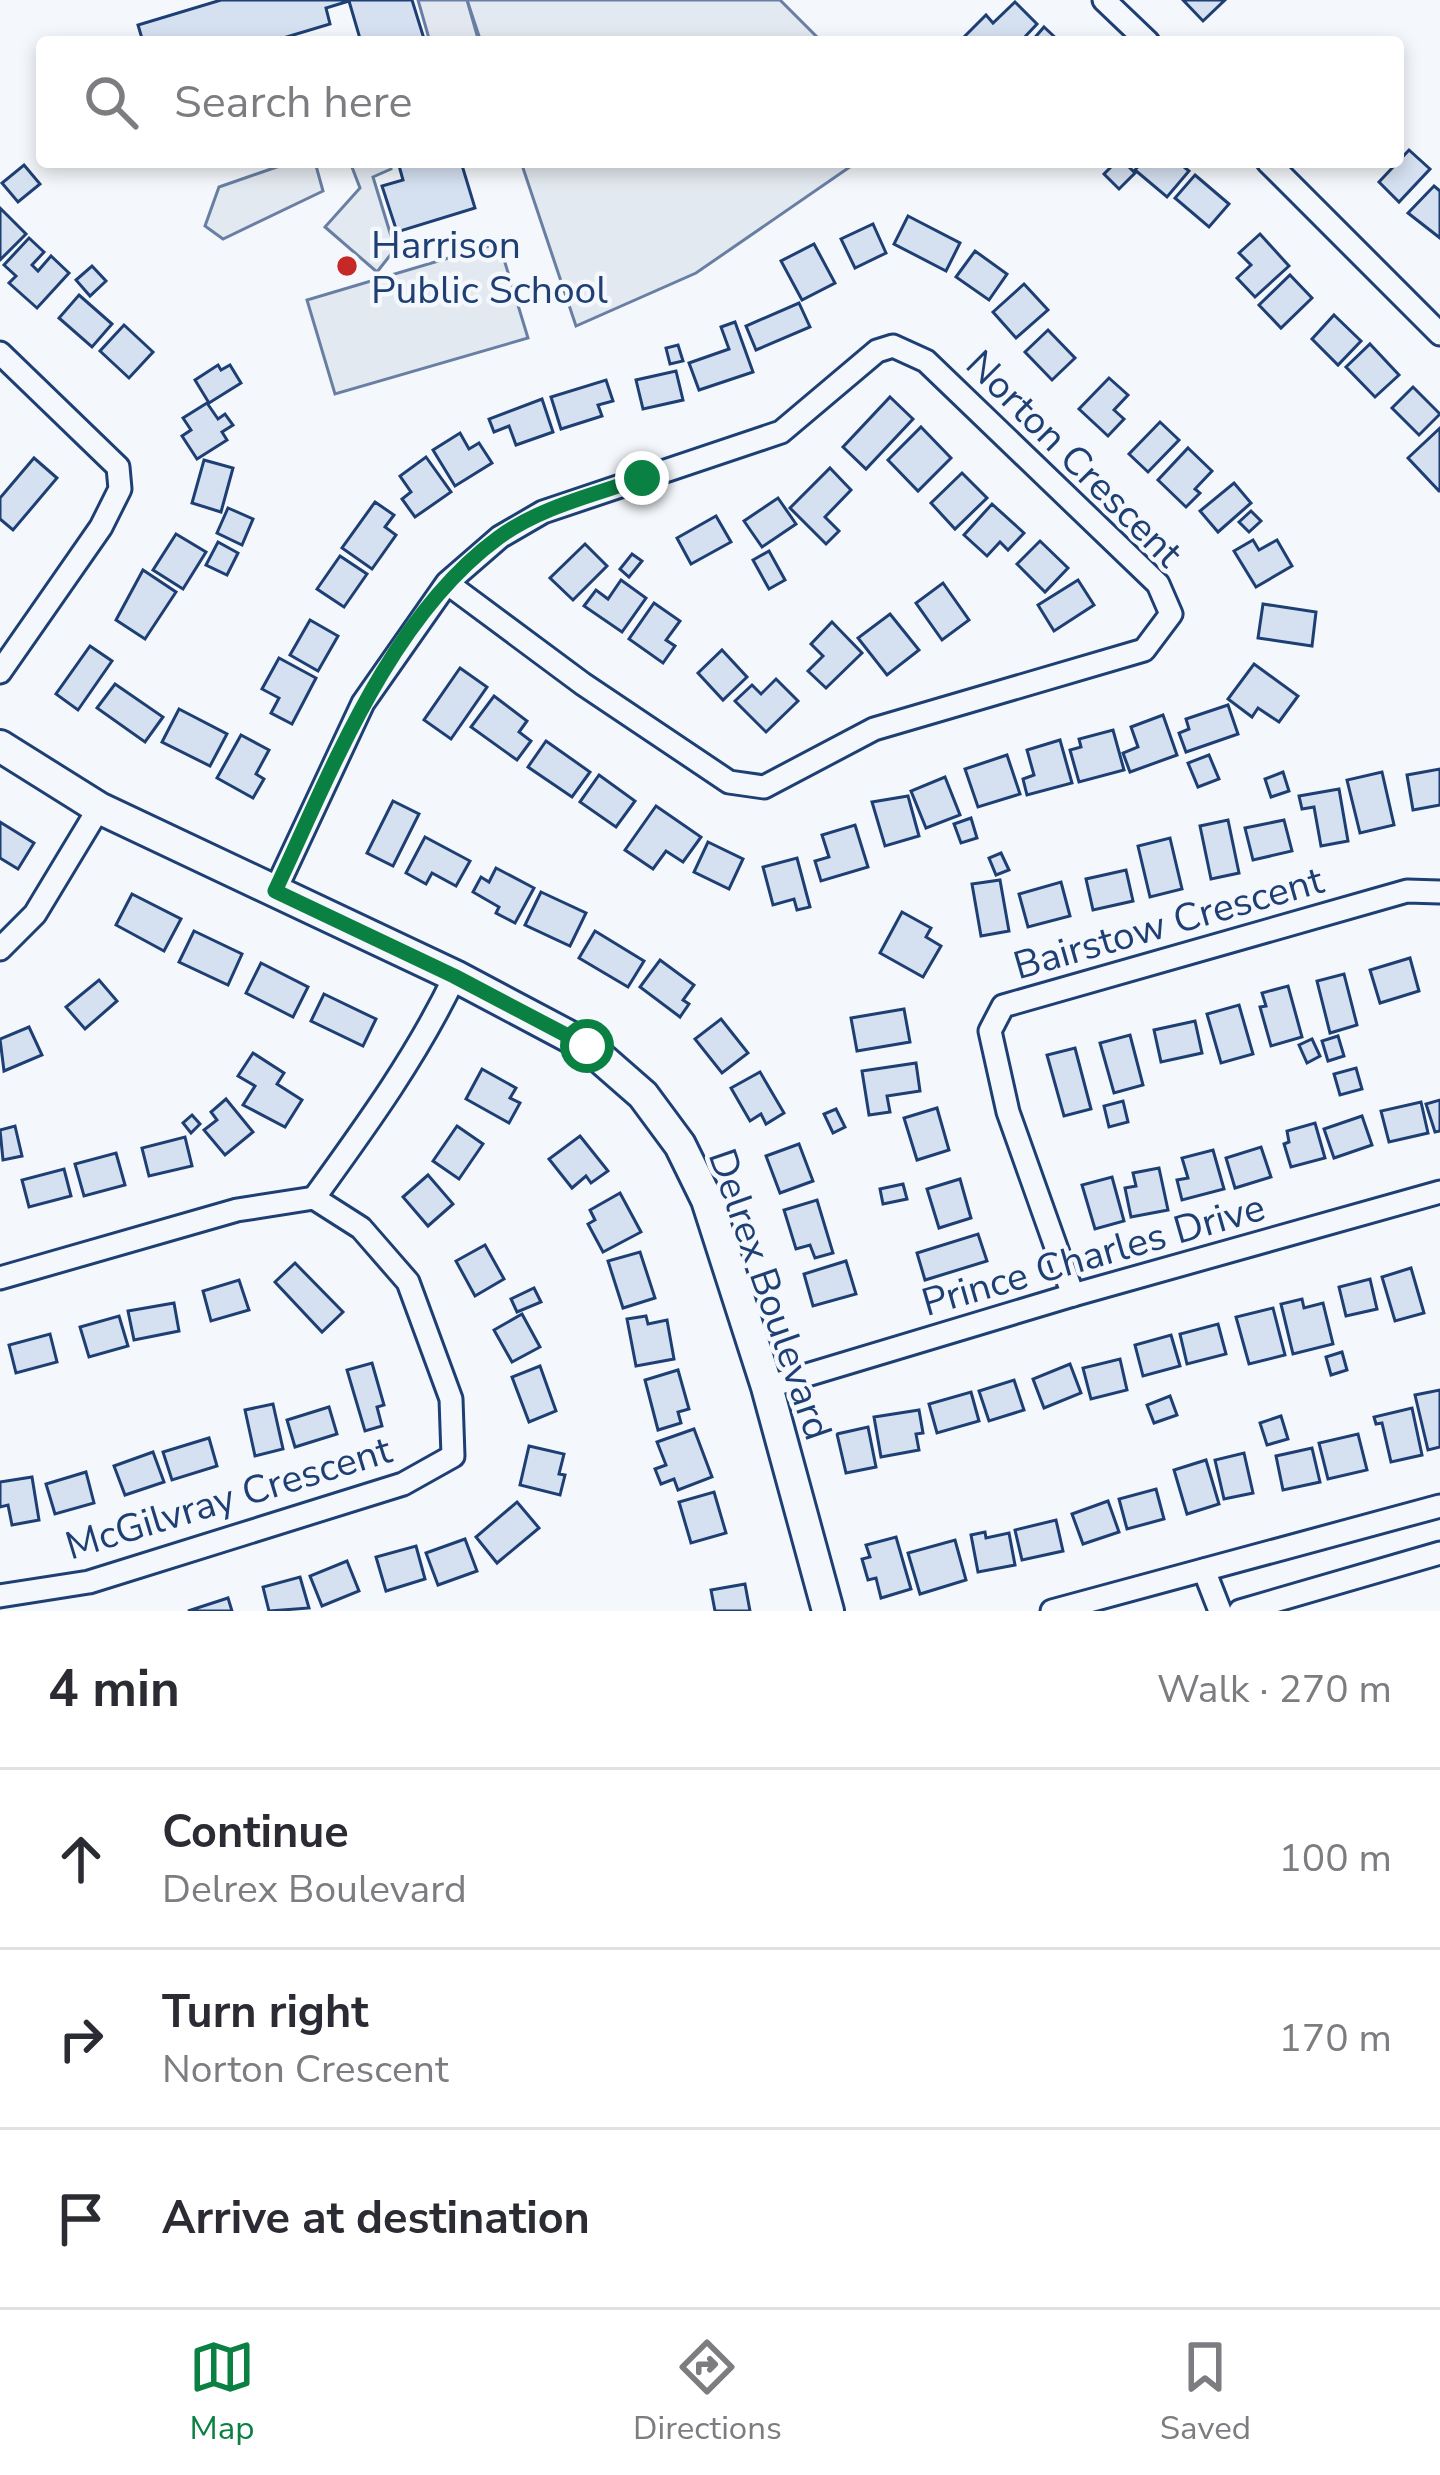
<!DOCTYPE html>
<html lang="en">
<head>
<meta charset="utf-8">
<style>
	body { margin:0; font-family:"Nunito Sans",sans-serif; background:#f7f7f7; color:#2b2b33 }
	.stop { position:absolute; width:36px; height:36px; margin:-27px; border:9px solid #0b8043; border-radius:50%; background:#fff }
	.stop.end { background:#0b8043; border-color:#fff; box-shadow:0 3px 12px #0008 }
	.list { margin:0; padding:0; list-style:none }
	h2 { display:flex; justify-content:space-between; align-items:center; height:156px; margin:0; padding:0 48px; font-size:51px }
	h2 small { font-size:39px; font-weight:400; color:#7c7c81 }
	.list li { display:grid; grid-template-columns:78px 1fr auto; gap:36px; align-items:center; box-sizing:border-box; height:180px; padding:0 48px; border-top:3px solid #e1e1e2 }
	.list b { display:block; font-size:45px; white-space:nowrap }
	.list p { margin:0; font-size:39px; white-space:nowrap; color:#7c7c81 }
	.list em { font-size:39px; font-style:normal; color:#7c7c81 }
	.icon { flex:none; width:66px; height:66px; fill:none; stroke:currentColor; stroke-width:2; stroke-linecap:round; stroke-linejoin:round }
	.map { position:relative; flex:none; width:1440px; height:1611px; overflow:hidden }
	.search { position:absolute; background:#fff; box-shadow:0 6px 18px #0003; left:36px; right:36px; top:36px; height:132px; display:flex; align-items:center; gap:30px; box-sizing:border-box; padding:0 42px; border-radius:12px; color:#7c7c81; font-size:45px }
	.sheet { height:696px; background:#fff }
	nav { display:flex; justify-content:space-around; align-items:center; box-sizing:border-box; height:168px; border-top:3px solid #e1e1e2; background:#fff; font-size:33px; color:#7c7c81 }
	nav a { display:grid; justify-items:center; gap:6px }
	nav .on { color:#0b8043 }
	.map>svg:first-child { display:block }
	.green { fill:#e3e9f0; stroke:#687fa3; stroke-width:3 }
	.parking { fill:#e3e8f0; stroke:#687fa3; stroke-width:3 }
	.building { fill:#d5e0f0; stroke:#1d3f73; stroke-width:3 }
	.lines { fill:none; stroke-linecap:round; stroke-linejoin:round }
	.street-casing { stroke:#1d3f73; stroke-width:27 }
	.secondary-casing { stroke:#1d3f73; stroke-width:36 }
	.street { stroke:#f4f7fb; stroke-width:21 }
	.secondary { stroke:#f4f7fb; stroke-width:30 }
	.route { stroke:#0b8043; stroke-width:15 }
	.poi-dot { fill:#c62828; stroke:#f4f7fb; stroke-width:4.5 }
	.labels { text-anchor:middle; stroke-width:9; stroke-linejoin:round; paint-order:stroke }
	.poi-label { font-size:39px; fill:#1d3f73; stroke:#f4f7fb; text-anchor:start }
	.street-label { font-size:39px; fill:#1d3f73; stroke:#f4f7fb }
</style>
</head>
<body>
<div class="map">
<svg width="1440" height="1611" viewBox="0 0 1440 1611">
	<rect width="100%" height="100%" fill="#f4f7fb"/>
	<g class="green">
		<path d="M467,0H780L822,42H481Z"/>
		<path d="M291,162H315L323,191L223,239L205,226L219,187Z"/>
		<path d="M350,162H389L391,169L373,177L395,249L377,272L325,227L360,188Z"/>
		<path d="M521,162H857L696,273L576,326Z"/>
		<path d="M499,243L528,338L335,394L307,300Z"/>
	</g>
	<path class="parking" d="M418,0H467L479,42H430Z"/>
	<g class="building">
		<path d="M221,0H412L425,42H361L349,1L326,8L330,24L270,42H143L138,25Z"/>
		<path d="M1183,0H1225L1203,21Z"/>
		<path d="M1015,2L1037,24L1020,42L960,41L986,15L993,23Z"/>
		<path d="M1044,27L1060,42H1031Z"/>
		<path d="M1409,150L1430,169L1399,202L1379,182Z"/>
		<path d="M398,162H461L475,208L397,232L382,186L403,180Z"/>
		<path d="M1116,162H1124L1135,173L1119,189L1104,174Z"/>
		<path d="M1142,162H1178L1189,171L1167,197L1135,170Z"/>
		<path d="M24,165L40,184L18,202L2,183Z"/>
		<path d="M1195,175L1229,204L1209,227L1175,198Z"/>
		<path d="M1434,186L1440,191V238L1408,213Z"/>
		<path d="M0,208L26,234L0,260Z"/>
		<path d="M908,216L960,243L946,271L894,244Z"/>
		<path d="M873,224L886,253L855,268L841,239Z"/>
		<path d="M1260,234L1289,266L1255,297L1237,278L1251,265L1239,253Z"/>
		<path d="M29,238L44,252L32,265L38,271L51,256L69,273L37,308L9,283L16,276L4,265Z"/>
		<path d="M814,244L835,283L802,300L781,261Z"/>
		<path d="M975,251L1007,274L989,300L956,277Z"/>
		<path d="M92,266L106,281L90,296L76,280Z"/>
		<path d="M1290,275L1312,298L1281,328L1259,305Z"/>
		<path d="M1024,284L1048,310L1016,338L993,312Z"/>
		<path d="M79,295L112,324L92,347L59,318Z"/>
		<path d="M799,303L810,327L756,350L746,326Z"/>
		<path d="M1334,315L1361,341L1338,365L1312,339Z"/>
		<path d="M735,322L753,372L699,390L689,363L729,349L721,327Z"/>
		<path d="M124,325L153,352L129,378L100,351Z"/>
		<path d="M1048,330L1075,358L1052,380L1025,352Z"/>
		<path d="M1370,344L1399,375L1375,397L1346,367Z"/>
		<path d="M678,345L683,361L670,364L666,348Z"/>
		<path d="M218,365L221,370L230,365L241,383L209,403L195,380Z"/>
		<path d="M676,371L683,400L643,409L636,380Z"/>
		<path d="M1109,378L1128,395L1114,410L1124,419L1108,436L1079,409Z"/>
		<path d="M606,380L613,401L598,405L602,416L561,429L551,397Z"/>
		<path d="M1413,387L1440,414L1419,435L1392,408Z"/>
		<path d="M890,397L913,419L866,469L843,447Z"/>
		<path d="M542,399L553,432L516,445L509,426L494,432L489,419Z"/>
		<path d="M207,403L218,419L225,414L233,425L222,432L227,440L197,459L182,436L191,430L183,418Z"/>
		<path d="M1160,422L1179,440L1148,472L1129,454Z"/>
		<path d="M921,427L951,458L918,491L888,460Z"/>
		<path d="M1440,428V491H1439L1408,458Z"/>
		<path d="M460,433L469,449L479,443L492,463L455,486L433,450Z"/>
		<path d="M1188,448L1212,471L1195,489L1200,493L1186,507L1158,480Z"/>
		<path d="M426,457L451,492L415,517L402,499L411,492L400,476Z"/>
		<path d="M34,458L57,478L13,530L0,519V498Z"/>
		<path d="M204,460L233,468L221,512L192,503Z"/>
		<path d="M830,468L851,490L825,517L839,531L826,544L790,508Z"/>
		<path d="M962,473L987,498L955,529L931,503Z"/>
		<path d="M1234,483L1251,503L1218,532L1200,511Z"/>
		<path d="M778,498L796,524L762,547L744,521Z"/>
		<path d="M375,502L394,515L385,527L396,535L372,569L342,548Z"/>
		<path d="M992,504L1024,533L1008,550L1000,542L987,556L964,535Z"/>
		<path d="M228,508L253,519L242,545L217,533Z"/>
		<path d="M1251,511L1261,521L1249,532L1239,522Z"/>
		<path d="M716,516L731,542L691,564L677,538Z"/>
		<path d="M176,534L206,552L183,589L153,570Z"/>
		<path d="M1253,540L1259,550L1277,540L1292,566L1256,587L1234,551Z"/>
		<path d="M1040,541L1068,568L1045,592L1017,564Z"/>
		<path d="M218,542L238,553L227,575L206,565Z"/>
		<path d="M585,544L607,566L573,600L550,578Z"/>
		<path d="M769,551L785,580L769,589L753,560Z"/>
		<path d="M632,554L642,561L629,577L620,569Z"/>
		<path d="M340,556L367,574L344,607L317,589Z"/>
		<path d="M143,570L176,592L145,639L116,620Z"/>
		<path d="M621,580L646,598L622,632L584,606L596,590L608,599Z"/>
		<path d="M1078,580L1094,605L1054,631L1038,605Z"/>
		<path d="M943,583L969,620L942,640L916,603Z"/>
		<path d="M654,603L680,621L666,640L675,646L663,663L629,639Z"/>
		<path d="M1263,604L1316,612L1312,646L1258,638Z"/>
		<path d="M890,614L919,650L887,675L858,638Z"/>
		<path d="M310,620L338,636L318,671L290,655Z"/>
		<path d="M832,622L862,653L826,688L808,671L823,656L811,644Z"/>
		<path d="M90,646L112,661L78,710L56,694Z"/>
		<path d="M722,650L747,677L723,700L698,673Z"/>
		<path d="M279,658L316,678L292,724L271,713L279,698L262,689Z"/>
		<path d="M1254,664L1298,696L1279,722L1258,708L1252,717L1228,699Z"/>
		<path d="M460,668L487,687L451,739L424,720Z"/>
		<path d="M776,679L798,701L766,732L735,701L752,685L761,694Z"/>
		<path d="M115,684L163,717L145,742L97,708Z"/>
		<path d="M494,696L527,721L519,732L531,741L517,760L471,727Z"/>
		<path d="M1228,705L1238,734L1186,752L1179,733L1189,729L1186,719Z"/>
		<path d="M179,709L227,734L210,766L162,742Z"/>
		<path d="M1163,715L1177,755L1130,772L1123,753L1138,747L1131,727Z"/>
		<path d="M1113,730L1124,770L1079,782L1070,750L1081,747L1079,739Z"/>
		<path d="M241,735L269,750L256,774L264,779L253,798L217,778Z"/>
		<path d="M1060,740L1072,783L1027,795L1023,779L1034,775L1027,750Z"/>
		<path d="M546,741L590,772L572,797L528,767Z"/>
		<path d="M1007,755L1020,794L978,807L965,769Z"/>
		<path d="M1209,755L1219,779L1198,787L1188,763Z"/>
		<path d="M1440,769V805L1413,810L1407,775Z"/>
		<path d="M1283,772L1289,791L1271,797L1265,779Z"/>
		<path d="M1382,772L1394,825L1360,833L1347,780Z"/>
		<path d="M599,775L635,801L616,827L580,802Z"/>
		<path d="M945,777L960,815L926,828L911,791Z"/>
		<path d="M1339,789L1348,841L1321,846L1314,807L1302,809L1299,796Z"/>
		<path d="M908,796L919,836L885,846L872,802Z"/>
		<path d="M393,801L419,814L393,866L367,853Z"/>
		<path d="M656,806L701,837L683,862L666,851L653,869L625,850Z"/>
		<path d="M971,818L977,838L961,843L954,824Z"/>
		<path d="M1228,820L1239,873L1211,879L1200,826Z"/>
		<path d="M1284,820L1292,851L1253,860L1245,828Z"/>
		<path d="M0,822L34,843L18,869L0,858Z"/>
		<path d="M855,825L868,867L821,881L815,861L829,857L822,835Z"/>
		<path d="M425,837L470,861L456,886L432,873L426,884L406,873Z"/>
		<path d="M1170,838L1182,889L1150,897L1138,846Z"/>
		<path d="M708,842L743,859L729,889L694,872Z"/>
		<path d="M1001,853L1009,870L996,875L989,858Z"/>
		<path d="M797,858L810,907L797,910L794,899L773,905L763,867Z"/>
		<path d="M496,868L534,888L515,923L496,913L499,907L473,892L481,877L489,882Z"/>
		<path d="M1126,870L1133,901L1093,910L1086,879Z"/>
		<path d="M1000,880L1009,931L981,936L972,884Z"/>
		<path d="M1061,882L1070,916L1028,927L1019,894Z"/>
		<path d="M541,892L586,913L570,946L525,925Z"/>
		<path d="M132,894L181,919L164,951L116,925Z"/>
		<path d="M902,912L931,928L926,937L941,946L923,977L880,953Z"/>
		<path d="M194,931L242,954L228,985L179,962Z"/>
		<path d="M595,931L644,961L628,987L579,958Z"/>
		<path d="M1410,958L1419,991L1380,1003L1370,970Z"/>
		<path d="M660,960L694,985L683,1000L689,1004L680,1017L640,987Z"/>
		<path d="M261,963L308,987L293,1017L246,993Z"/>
		<path d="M1344,974L1357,1025L1330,1033L1317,981Z"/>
		<path d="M99,980L117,1001L85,1029L66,1007Z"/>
		<path d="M1288,986L1302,1037L1271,1046L1260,1007L1266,1006L1262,993Z"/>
		<path d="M324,994L376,1019L363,1046L311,1021Z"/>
		<path d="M1239,1005L1253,1054L1221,1063L1207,1014Z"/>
		<path d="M904,1009L910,1042L857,1051L851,1018Z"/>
		<path d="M721,1019L748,1053L722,1073L695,1039Z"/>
		<path d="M1195,1021L1202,1053L1161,1062L1154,1030Z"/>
		<path d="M29,1027L42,1055L4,1071L0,1039Z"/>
		<path d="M1130,1035L1143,1085L1114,1093L1100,1043Z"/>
		<path d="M1338,1036L1344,1056L1328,1061L1322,1041Z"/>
		<path d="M1312,1039L1320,1056L1307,1063L1299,1045Z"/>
		<path d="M1075,1048L1091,1109L1064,1116L1047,1055Z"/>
		<path d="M253,1053L284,1073L277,1084L302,1100L285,1127L243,1105L255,1086L238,1076Z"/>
		<path d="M916,1063L920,1091L887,1096L890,1112L869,1115L862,1071Z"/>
		<path d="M1356,1068L1362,1089L1340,1095L1334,1074Z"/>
		<path d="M482,1069L516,1088L510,1098L520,1103L509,1123L466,1099Z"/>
		<path d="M760,1072L784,1113L766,1124L761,1114L750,1121L731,1088Z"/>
		<path d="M226,1099L253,1132L225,1155L204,1130L217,1120L211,1112Z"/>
		<path d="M1440,1100V1131L1435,1132L1426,1104Z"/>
		<path d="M1123,1101L1128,1122L1109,1127L1104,1106Z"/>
		<path d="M1421,1102L1428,1133L1389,1142L1381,1111Z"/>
		<path d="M937,1108L949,1150L917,1160L904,1118Z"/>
		<path d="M836,1109L845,1127L833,1133L824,1114Z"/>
		<path d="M192,1115L200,1124L191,1133L183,1123Z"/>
		<path d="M1362,1116L1372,1145L1334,1158L1324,1129Z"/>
		<path d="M1315,1123L1325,1158L1291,1167L1284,1144L1289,1142L1287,1131Z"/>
		<path d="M15,1126L22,1156L3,1160L0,1130Z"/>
		<path d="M457,1126L483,1144L459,1179L433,1161Z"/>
		<path d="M580,1136L608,1171L591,1183L586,1176L572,1188L549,1159Z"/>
		<path d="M185,1137L192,1166L149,1176L142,1148Z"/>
		<path d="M799,1144L813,1181L780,1193L766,1156Z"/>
		<path d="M1261,1147L1271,1177L1235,1188L1226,1158Z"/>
		<path d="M1213,1150L1224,1189L1182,1200L1177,1180L1188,1178L1182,1158Z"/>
		<path d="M116,1153L125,1185L84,1196L75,1164Z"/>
		<path d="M1159,1168L1168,1210L1131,1217L1125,1188L1136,1186L1133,1173Z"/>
		<path d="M64,1169L71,1196L29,1207L22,1180Z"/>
		<path d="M428,1175L453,1204L428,1226L403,1197Z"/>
		<path d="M1112,1177L1124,1221L1095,1229L1082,1185Z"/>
		<path d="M960,1179L971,1218L939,1228L927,1189Z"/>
		<path d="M903,1184L907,1199L883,1204L880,1189Z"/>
		<path d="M620,1193L641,1232L603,1252L588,1224L595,1220L590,1210Z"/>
		<path d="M817,1200L833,1253L815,1258L810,1245L796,1249L784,1210Z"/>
		<path d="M978,1234L987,1261L925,1280L917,1253Z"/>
		<path d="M485,1245L504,1279L475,1296L456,1261Z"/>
		<path d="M640,1252L655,1298L623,1308L608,1261Z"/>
		<path d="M846,1261L856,1294L813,1306L804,1274Z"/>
		<path d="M295,1263L343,1312L322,1332L275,1282Z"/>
		<path d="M1411,1268L1424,1313L1395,1321L1382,1277Z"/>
		<path d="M1370,1279L1377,1309L1346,1316L1339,1287Z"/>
		<path d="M239,1280L249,1310L211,1321L203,1291Z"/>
		<path d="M534,1288L541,1302L517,1312L511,1299Z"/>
		<path d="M1302,1299L1304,1308L1323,1303L1333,1344L1293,1354L1281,1304Z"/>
		<path d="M174,1303L179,1331L134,1340L128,1311Z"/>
		<path d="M1273,1308L1285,1355L1249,1364L1236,1317Z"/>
		<path d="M522,1314L540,1347L512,1362L494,1330Z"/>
		<path d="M119,1316L128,1346L89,1357L80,1327Z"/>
		<path d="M646,1316L648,1324L667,1320L674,1359L636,1366L627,1319Z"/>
		<path d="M1218,1324L1226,1354L1187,1364L1180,1334Z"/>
		<path d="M50,1334L57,1362L16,1373L9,1345Z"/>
		<path d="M1171,1335L1180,1366L1143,1376L1135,1345Z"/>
		<path d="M1342,1352L1347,1370L1331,1375L1326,1357Z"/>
		<path d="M1120,1359L1127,1390L1091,1399L1083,1368Z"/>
		<path d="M372,1363L384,1405L377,1407L382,1426L365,1431L347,1370Z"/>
		<path d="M1070,1364L1081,1393L1044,1408L1033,1379Z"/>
		<path d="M540,1366L556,1411L529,1422L512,1377Z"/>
		<path d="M678,1370L689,1409L678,1412L681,1423L658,1430L645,1380Z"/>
		<path d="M1014,1380L1024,1410L989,1421L979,1391Z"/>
		<path d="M1440,1390V1447L1428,1450L1415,1395Z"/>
		<path d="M971,1392L979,1421L937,1433L929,1404Z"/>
		<path d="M1170,1396L1177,1415L1154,1423L1147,1405Z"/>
		<path d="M273,1404L283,1449L255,1456L245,1410Z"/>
		<path d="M329,1407L337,1434L295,1447L287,1420Z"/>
		<path d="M1412,1408L1422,1455L1391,1462L1382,1423L1376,1424L1374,1417Z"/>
		<path d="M919,1410L923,1433L916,1434L919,1450L881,1457L874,1417Z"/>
		<path d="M1281,1416L1288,1439L1267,1445L1260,1423Z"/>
		<path d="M868,1427L876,1467L846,1473L837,1434Z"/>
		<path d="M694,1429L712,1477L678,1490L674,1479L661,1484L655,1469L666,1465L657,1442Z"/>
		<path d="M1358,1434L1367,1470L1328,1479L1319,1443Z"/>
		<path d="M209,1438L217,1466L172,1480L163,1452Z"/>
		<path d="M529,1446L564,1454L559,1474L565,1475L560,1495L520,1485Z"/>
		<path d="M1312,1448L1320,1482L1283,1490L1276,1456Z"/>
		<path d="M153,1452L164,1482L125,1495L114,1466Z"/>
		<path d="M1244,1453L1253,1493L1224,1499L1215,1460Z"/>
		<path d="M1206,1460L1219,1504L1187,1514L1174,1470Z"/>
		<path d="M86,1472L94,1503L55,1514L46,1484Z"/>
		<path d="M32,1477L39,1520L12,1525L8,1505L0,1507V1482Z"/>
		<path d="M1156,1489L1164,1519L1127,1529L1119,1499Z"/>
		<path d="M714,1492L726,1533L691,1543L679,1502Z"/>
		<path d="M1108,1501L1119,1532L1083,1544L1072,1514Z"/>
		<path d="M517,1502L539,1528L497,1563L476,1537Z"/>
		<path d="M1056,1520L1063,1551L1022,1560L1015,1530Z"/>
		<path d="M985,1532L986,1538L1009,1533L1015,1565L978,1572L971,1535Z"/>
		<path d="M896,1537L911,1589L881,1598L876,1578L868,1580L862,1559L870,1557L866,1545Z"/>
		<path d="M465,1539L477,1571L438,1585L426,1553Z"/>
		<path d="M955,1540L966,1580L920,1594L908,1553Z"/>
		<path d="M416,1546L425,1579L386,1591L376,1557Z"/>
		<path d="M347,1561L359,1591L322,1606L310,1576Z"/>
		<path d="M300,1577L309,1608L269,1611L263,1587Z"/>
		<path d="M745,1584L750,1611H715L711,1590Z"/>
		<path d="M228,1598L232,1611H188Z"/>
	</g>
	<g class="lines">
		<defs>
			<g id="street">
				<path d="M1104,0L1148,42"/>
				<path d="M1268,162L1440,334"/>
				<path d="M0,353L118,467L120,489L101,527L0,672"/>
				<path d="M275,891L363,703L447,583L500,537L543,512L781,432L877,351L893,346L926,361L1158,584L1171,614L1144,650L874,729L764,787L729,782L583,684L447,583"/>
				<path d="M0,949L35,914L99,808"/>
				<path d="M314,1198C366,1126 417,1056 455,976"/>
				<path d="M0,1278L237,1210L314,1198L361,1228L408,1282L451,1399L453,1456L403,1484L89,1582L0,1596"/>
				<path d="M1073,1295L1008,1112L990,1031L1003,1006L1407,891L1440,892"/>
				<path d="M767,1387L1073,1295L1440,1192"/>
				<path d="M1204,1570L1220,1611"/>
				<path d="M1052,1611L1440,1506"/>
				<path d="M1240,1611L1440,1553"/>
			</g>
			<path id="secondary" d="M0,746L99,808L455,976L587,1046L643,1095L680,1145L707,1200L767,1387L828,1611"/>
		</defs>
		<use href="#street" class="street-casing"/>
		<use href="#secondary" class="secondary-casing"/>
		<use href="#street" class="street"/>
		<use href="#secondary" class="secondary"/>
	</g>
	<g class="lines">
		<path class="route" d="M587,1046L454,976L275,891C331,772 389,618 498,538C540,507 594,495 642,478"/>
	</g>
	<circle class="poi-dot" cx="347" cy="266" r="12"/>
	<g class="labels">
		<g class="poi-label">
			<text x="371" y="258">Harrison<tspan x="371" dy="45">Public School</tspan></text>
		</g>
		<g class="street-label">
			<text transform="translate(1075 458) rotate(45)" y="14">Norton Crescent</text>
			<text transform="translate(1168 922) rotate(-16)" y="14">Bairstow Crescent</text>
			<text transform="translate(1093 1254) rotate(-16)" y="14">Prince Charles Drive</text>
			<text transform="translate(771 1294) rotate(71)" y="14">Delrex Boulevard</text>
			<text transform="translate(228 1497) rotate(-17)" y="14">McGilvray Crescent</text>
		</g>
	</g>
</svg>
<div class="stop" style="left:587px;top:1046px"></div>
<div class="stop end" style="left:642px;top:478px"></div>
<div class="search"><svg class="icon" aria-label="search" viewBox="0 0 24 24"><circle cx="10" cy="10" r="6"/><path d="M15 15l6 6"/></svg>Search here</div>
</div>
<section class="sheet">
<h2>4 min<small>Walk · 270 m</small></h2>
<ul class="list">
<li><svg class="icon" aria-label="ahead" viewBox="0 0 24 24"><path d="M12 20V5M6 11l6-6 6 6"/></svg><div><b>Continue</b><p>Delrex Boulevard</p></div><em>100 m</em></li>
<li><svg class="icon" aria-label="right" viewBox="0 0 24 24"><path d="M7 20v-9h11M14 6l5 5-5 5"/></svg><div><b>Turn right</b><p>Norton Crescent</p></div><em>170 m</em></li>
<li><svg class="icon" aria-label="arrive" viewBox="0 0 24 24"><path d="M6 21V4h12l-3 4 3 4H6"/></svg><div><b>Arrive at destination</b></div></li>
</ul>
</section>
<nav>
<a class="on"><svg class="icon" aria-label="map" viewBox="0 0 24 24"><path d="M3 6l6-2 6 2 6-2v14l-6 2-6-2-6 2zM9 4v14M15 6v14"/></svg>Map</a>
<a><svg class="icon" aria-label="directions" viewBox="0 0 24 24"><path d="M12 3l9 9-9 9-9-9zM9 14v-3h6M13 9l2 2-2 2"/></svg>Directions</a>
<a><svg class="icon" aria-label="saved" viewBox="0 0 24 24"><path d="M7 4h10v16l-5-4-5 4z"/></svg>Saved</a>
</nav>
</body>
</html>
